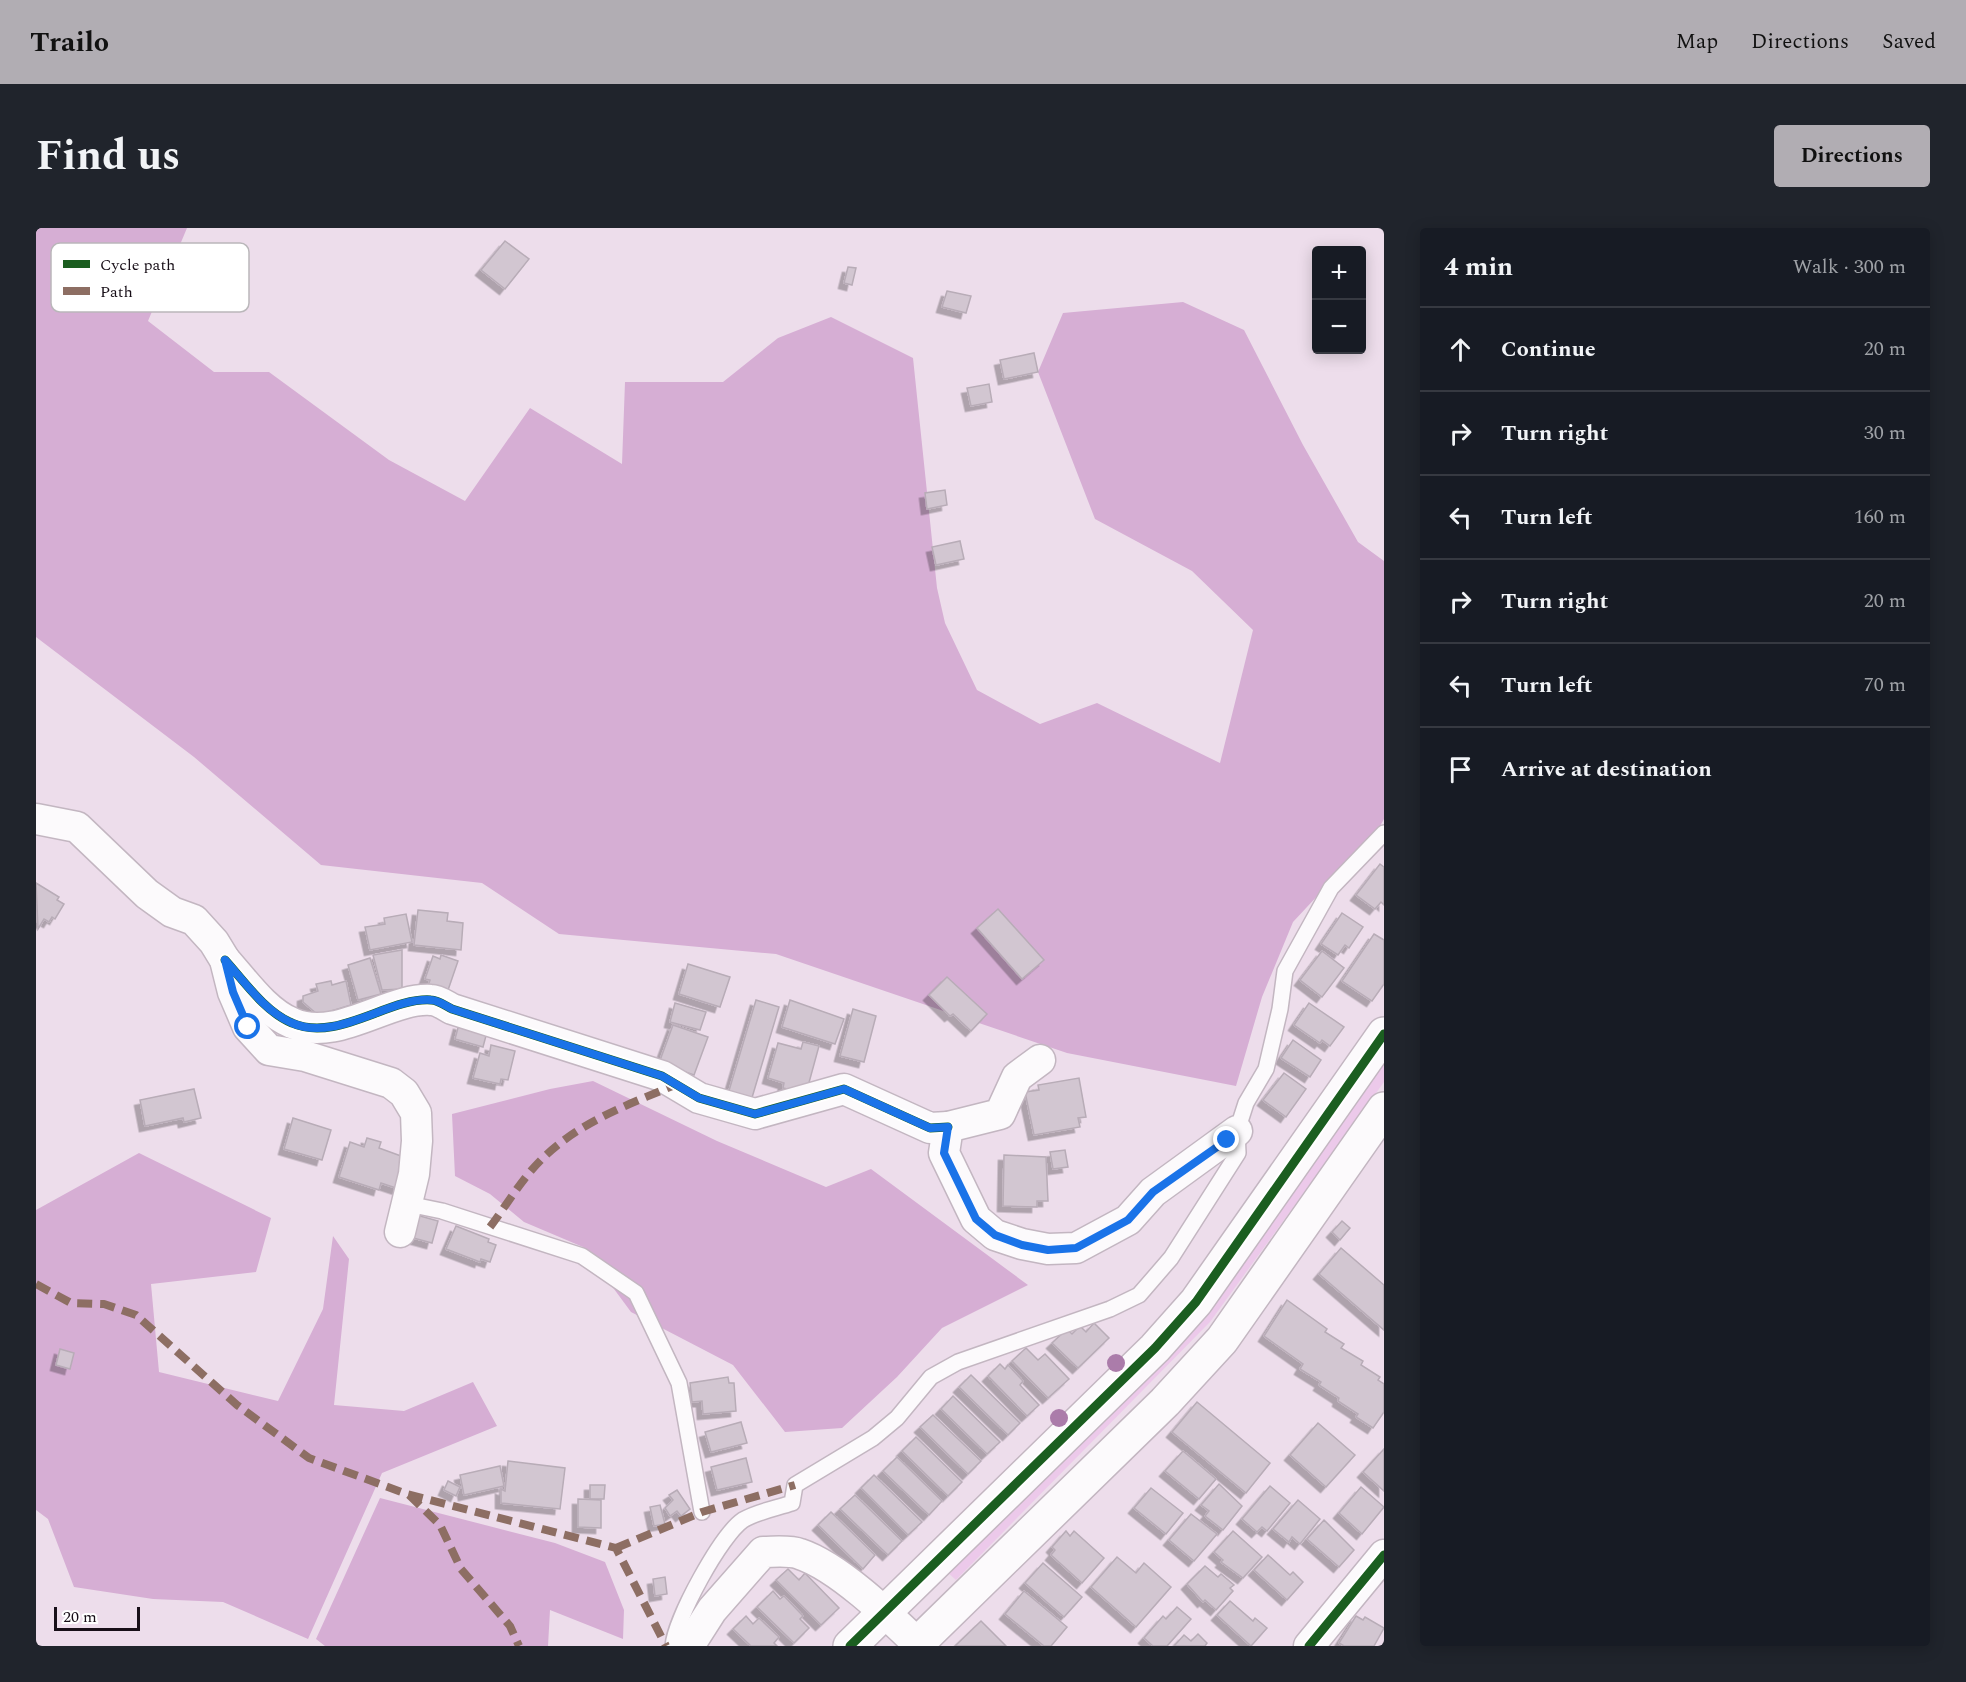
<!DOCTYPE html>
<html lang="en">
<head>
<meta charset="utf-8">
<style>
	body { margin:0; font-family:Spectral,serif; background:#20242c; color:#f1f3f6 }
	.controls { position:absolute; right:18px; top:18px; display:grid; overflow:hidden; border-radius:6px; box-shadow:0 3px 15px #0003 }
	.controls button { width:54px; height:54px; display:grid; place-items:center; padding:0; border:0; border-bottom:2px solid #363941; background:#171b24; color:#f1f3f6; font:30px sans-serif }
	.scale { position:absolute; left:18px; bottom:15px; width:86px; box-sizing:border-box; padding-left:6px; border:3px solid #180f18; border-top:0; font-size:16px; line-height:21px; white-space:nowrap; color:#180f18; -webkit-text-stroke:4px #fff; paint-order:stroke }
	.stop { position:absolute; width:18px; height:18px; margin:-14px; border:4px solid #1a73e8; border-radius:50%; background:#fff }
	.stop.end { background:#1a73e8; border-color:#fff; box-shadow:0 2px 6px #0008 }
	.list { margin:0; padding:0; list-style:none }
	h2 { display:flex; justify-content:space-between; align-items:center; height:78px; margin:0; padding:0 24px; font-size:26px }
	h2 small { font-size:20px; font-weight:400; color:#9ea1a6 }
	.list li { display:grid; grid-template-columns:39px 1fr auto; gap:18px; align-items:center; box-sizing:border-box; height:84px; padding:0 24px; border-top:2px solid #363941 }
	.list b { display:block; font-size:22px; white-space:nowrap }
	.list em { font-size:20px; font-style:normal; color:#9ea1a6 }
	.icon { flex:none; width:33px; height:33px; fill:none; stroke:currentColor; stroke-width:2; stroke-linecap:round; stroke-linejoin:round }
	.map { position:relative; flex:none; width:1348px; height:1418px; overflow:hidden; border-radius:6px }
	header { display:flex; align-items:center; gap:36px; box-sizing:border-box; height:84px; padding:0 30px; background:#b1adb3; color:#111 }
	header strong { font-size:28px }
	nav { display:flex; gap:33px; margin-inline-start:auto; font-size:21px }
	.intro { display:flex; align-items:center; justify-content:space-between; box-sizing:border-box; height:144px; padding:0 36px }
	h1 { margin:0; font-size:42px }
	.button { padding:15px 27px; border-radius:6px; background:#b1adb3; color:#111; font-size:21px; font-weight:700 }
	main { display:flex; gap:36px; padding:0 36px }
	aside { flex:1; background:#171b24; border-radius:6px; box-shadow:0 3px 15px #0003 }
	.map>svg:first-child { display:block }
	.green { fill:#ecc9ea }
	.forest { fill:#d6aed4 }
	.building { fill:#d2c6d1; stroke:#b8acb7; stroke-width:1.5; filter:url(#shadow) }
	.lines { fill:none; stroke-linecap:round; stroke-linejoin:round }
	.service-casing { stroke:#c3b6c1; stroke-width:18 }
	.minor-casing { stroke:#c3b6c1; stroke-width:33 }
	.tertiary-casing { stroke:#c3b6c1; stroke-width:36 }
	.service { stroke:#fcfafc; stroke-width:15 }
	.minor { stroke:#fcfafc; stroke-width:30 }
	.tertiary { stroke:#fcfafc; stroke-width:33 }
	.quiet { stroke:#8d6e63; stroke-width:8; stroke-dasharray:15 8; stroke-linecap:butt }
	.cycleway-casing { stroke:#fff; stroke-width:13 }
	.cycleway { stroke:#1b5e20; stroke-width:9 }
	.tree { fill:#ab7caa }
	.route { stroke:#1a73e8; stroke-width:8 }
	.key { fill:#fff; stroke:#bab7ba; stroke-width:1.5 }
	.key-label { font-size:16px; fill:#180f18 }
</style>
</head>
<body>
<header>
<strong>Trailo</strong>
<nav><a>Map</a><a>Directions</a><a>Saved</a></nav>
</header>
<div class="intro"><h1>Find us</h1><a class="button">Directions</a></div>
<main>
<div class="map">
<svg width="1348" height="1418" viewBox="0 0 1348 1418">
	<defs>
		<filter id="shadow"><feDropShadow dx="-5.5" dy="5.5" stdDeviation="0" flood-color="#0004"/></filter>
	</defs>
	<rect width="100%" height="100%" fill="#edddeb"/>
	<path class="green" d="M1348,835V854L1174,1094L920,1352L911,1344L1171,1080Z"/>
	<g class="forest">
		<path d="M0,0H151L112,93L178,144H233L353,232L429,273L494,180L586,236L589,154H687L742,110L795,89L877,130L901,360L909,395L941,462L1004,496L1061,475L1184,535L1217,402L1156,343L1059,291L1002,144L1027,85L1147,74L1208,102L1267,217L1322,314L1348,333V591L1340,605L1257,694L1226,769L1200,858L1031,825L740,726L523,706L446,655L285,637L158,529L0,409Z"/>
		<path d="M557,853L681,913L790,959L835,941L992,1057L906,1100L861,1149L806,1200L749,1204L697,1137L595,1084L547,1019L488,994L454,966L419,948L416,886L514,861Z"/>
		<path d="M103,925L235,990L220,1044L115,1056L123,1144L242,1173L287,1081L297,1008L313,1031L298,1177L368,1183L437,1154L461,1198L346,1245L272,1411L187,1374L117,1371L38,1359L12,1291L0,1282V982Z"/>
		<path d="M344,1270L519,1315L569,1334L588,1382L587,1411L514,1382L512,1418H289L280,1411Z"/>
	</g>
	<g class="building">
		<path d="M469,13L493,31L469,61L445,42Z"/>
		<path d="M812,39L820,40L816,57L808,55Z"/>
		<path d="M911,63L935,68L930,85L906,79Z"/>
		<path d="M998,125L1002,144L968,151L964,132Z"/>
		<path d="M953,156L956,174L935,178L931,160Z"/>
		<path d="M909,262L911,277L891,281L889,265Z"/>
		<path d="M924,313L928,331L900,337L896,319Z"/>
		<path d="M1344,636L1348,639V677L1345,674L1339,681L1320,667Z"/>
		<path d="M0,655L23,669L21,672L28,676L19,691L16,689L13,694L8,691L2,701Z"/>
		<path d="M962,681L1008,732L986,751L941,700Z"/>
		<path d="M382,682L412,685L411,693L427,695L425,722L378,717Z"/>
		<path d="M1306,685L1327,699L1313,720L1309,717L1302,727L1285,716Z"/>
		<path d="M370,686L376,714L334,722L329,699L349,696L348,690Z"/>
		<path d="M1338,706L1348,712V756L1336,773L1306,753Z"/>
		<path d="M366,722V761L346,762L337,727Z"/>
		<path d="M1286,723L1308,740L1286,769L1264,752Z"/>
		<path d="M405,727L422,733L410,768L391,761L394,752L389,751L397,728L404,731Z"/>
		<path d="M334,730L345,766L322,772L312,737Z"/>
		<path d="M652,736L694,749L684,779L643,766Z"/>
		<path d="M911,749L951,786L935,803L917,786L914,788L893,767Z"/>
		<path d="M295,753L296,757L310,753L315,777L282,787L267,774V768L282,763L280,756Z"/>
		<path d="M720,772L743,779L715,873L692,866Z"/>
		<path d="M754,772L808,791L799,816L746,799Z"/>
		<path d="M639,775L670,784L664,802L634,794Z"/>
		<path d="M1273,775L1308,799L1294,818L1286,812L1284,815L1258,797Z"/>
		<path d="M817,781L840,788L828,834L804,828Z"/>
		<path d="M423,796L451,804L447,819L419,811Z"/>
		<path d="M637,797L672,809L658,847L623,835Z"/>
		<path d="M1257,812L1285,832L1274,849L1245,830Z"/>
		<path d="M767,814L783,818L771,862L764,864L747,860L748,855L732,850L742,815L765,821Z"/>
		<path d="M455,817L479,823L472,852L465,851L464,856L437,850L444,825L453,828Z"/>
		<path d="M1248,845L1270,861L1250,889L1227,872Z"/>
		<path d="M1043,850L1050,889L1042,890L1044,899L998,907L989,864L1003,862L1002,857Z"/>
		<path d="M158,861L165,890L148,894L147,890L109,898L104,872Z"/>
		<path d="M257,890L295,902L286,932L248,921Z"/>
		<path d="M331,910L345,914L343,920L376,932L366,962L345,955L343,962L303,949L314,914L328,919Z"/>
		<path d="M1029,922L1032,939L1017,941L1014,924Z"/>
		<path d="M968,927L1010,929L1012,973H1001V979L967,978Z"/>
		<path d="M377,986L402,993L396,1015L370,1008Z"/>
		<path d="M1306,993L1314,1000L1304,1012L1296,1004Z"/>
		<path d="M420,998L453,1011L452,1014L460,1017L454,1034L445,1031L444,1034L410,1021Z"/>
		<path d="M1305,1020L1348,1057V1102L1283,1046Z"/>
		<path d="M1251,1072L1291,1101L1289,1104L1308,1116L1305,1120L1327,1133L1325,1137L1344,1149L1342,1152L1348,1156V1184L1337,1200L1320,1189L1322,1186L1302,1173L1303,1170L1283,1157L1285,1154L1264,1141L1267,1136L1228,1108Z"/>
		<path d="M1058,1095L1073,1110L1042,1140L1016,1115L1031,1101L1036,1106L1044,1098L1050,1104Z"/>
		<path d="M990,1120L1002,1132L1009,1126L1033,1151L1012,1170L976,1133Z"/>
		<path d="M24,1121L38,1125L34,1141L20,1137Z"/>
		<path d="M964,1136L969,1141L972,1137L987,1153L984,1157L1003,1177L991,1188L952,1148Z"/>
		<path d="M935,1147L984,1195L972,1207L923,1159Z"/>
		<path d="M692,1149L693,1155H698L700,1183L667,1186L666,1173L656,1174L654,1155Z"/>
		<path d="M917,1168L964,1214L951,1226L905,1181Z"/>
		<path d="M1161,1174L1234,1235L1210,1265L1136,1204Z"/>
		<path d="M897,1187L945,1233L932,1246L884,1199Z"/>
		<path d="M705,1194L711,1215L675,1224L669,1204Z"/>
		<path d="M1282,1195L1319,1227L1290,1259L1254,1227Z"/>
		<path d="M880,1209L926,1254L912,1268L866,1223Z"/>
		<path d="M1348,1221V1263L1327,1244Z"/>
		<path d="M1147,1223L1180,1251L1163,1271L1129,1243Z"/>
		<path d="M861,1229L906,1273L893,1287L847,1243Z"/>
		<path d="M710,1230L716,1254L681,1262L675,1239Z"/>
		<path d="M472,1233L529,1240L524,1281L465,1275V1261L469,1263Z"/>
		<path d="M464,1238L468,1258L428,1267L424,1247Z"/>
		<path d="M838,1247L886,1294L872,1307L825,1260Z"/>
		<path d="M412,1253L424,1259L420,1268L408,1262Z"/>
		<path d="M1183,1256L1206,1278L1187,1302L1169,1288L1173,1283L1165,1277Z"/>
		<path d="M554,1257H569L568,1271H554Z"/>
		<path d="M1234,1258L1254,1275L1231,1303L1226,1299L1221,1304L1206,1291Z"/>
		<path d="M1325,1259L1348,1279L1326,1306L1303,1285Z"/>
		<path d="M1115,1260L1147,1285L1130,1306L1098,1280Z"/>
		<path d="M641,1262L654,1281L645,1288L641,1283L634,1288L629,1280L637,1272L633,1267Z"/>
		<path d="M819,1267L866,1313L852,1327L804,1281Z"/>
		<path d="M542,1271L565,1272V1300L542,1299Z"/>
		<path d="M1262,1272L1284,1291L1264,1316L1256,1309L1253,1314L1237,1301Z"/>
		<path d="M624,1277L629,1296L618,1298L614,1279Z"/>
		<path d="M795,1284L839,1327L827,1341L782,1297Z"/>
		<path d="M1155,1286L1181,1306L1158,1333L1133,1312Z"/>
		<path d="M1288,1292L1318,1322L1303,1339L1271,1311Z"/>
		<path d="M1030,1303L1034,1308L1038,1303L1068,1330L1046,1355L1015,1327L1019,1322L1016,1319Z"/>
		<path d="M1197,1303L1226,1329L1207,1350L1185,1334L1187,1332L1178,1324Z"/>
		<path d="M1232,1327L1254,1347L1257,1344L1267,1354L1251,1372L1218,1342Z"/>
		<path d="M1081,1329L1100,1345L1108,1335L1135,1359L1100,1399L1055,1359Z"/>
		<path d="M1007,1335L1046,1369L1028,1389L989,1355Z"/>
		<path d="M1169,1338L1182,1349L1185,1346L1198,1357L1194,1360L1197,1363L1180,1382L1169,1372L1167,1374L1151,1356Z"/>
		<path d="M752,1341L763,1352L769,1345L803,1380L785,1397L740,1352Z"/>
		<path d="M629,1349L631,1366L619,1368L617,1351Z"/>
		<path d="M737,1363L744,1371L748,1368L767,1388L764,1391L773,1400L758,1415L721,1379Z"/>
		<path d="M988,1363L1031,1399L1015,1418H1008L969,1386Z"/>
		<path d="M1194,1373L1217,1393L1219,1390L1231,1400L1215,1418L1181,1387Z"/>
		<path d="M1141,1379L1155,1391L1131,1418H1117L1108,1410L1127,1388L1130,1391Z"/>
		<path d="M710,1388L717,1396L723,1390L743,1409L738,1415L741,1418H715L697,1401Z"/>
		<path d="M1320,1388L1327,1392L1329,1389L1348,1400L1338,1418H1308L1303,1415Z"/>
		<path d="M945,1393L970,1418H919Z"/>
		<path d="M1162,1406L1171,1415L1169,1418H1138L1148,1407L1155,1413Z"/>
	</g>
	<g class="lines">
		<defs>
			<g id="service">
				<path d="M372,976L406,983L546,1028L600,1065L643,1155L666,1284"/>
				<path d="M637,1418C639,1391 685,1307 707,1292C720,1284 741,1280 756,1275L759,1257L837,1210L861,1190L895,1149L922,1134L1074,1081L1103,1067L1135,1030L1202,925L1201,903L1210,875L1230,841L1244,781L1249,743L1295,660L1348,605"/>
			</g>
			<g id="minor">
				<path d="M0,591L41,599L111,666L136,684L158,692L178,714L189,732L197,764L212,799L233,822L269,828L355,855L368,865L380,885L381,913L378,946L364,1004"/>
				<path d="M189,732C208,753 229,784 256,795C301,815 353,769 395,772C402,772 410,778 416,781L626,848L663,870L719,886L808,861L894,900L912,899"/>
				<path d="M1004,832L981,849L964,886L912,899L908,925L940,991L959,1007L986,1016L1012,1021L1040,1020L1092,992L1117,964L1201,903"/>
				<path d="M653,1418L676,1382L727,1324C738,1324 753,1322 764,1326C803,1339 854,1389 884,1418"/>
				<path d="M1273,1418L1348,1327"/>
			</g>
			<g id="tertiary">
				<path d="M814,1418L1119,1120L1160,1074L1348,806"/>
				<path d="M879,1418L1129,1174L1186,1112L1348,881"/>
			</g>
		</defs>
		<use href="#service" class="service-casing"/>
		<use href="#minor" class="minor-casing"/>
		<use href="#tertiary" class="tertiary-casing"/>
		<use href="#service" class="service"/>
		<use href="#minor" class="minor"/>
		<use href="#tertiary" class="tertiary"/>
		<g class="quiet">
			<path d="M454,999C470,978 485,952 504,933C541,895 591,877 639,857"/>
			<path d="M0,1056L35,1075L68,1076L100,1087L201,1177L273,1230L371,1266L580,1320L630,1418"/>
			<path d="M373,1267L404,1297L425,1341L474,1398L483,1418"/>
			<path d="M580,1320L666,1284L759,1257"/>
		</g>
		<defs>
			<g id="cycleway">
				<path d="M189,732C208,753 229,784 256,795C301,815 353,769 395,772C402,772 410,778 416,781L626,848L663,870L719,886L808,861L894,900L912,899"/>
				<path d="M814,1418L1119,1120L1160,1074L1348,806"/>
				<path d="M1273,1418L1348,1327"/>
			</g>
		</defs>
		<use href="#cycleway" class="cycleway-casing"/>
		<use href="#cycleway" class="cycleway"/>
	</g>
	<g class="tree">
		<circle cx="1080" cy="1135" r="9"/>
		<circle cx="1023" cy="1190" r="9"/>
	</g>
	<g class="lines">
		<path class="route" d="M212,799L197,764L189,732C208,753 229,784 256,795C301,815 353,769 395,772C402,772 410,778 416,781L626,848L663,870L719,886L808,861L894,900L912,899L908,925L940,991L959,1007L986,1017L1012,1022L1040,1020L1092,992L1117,964L1191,912"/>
	</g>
	<rect x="15" y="15" width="198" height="69" rx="9" class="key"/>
	<rect x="27" y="32" width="27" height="8" fill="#1b5e20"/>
	<rect x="27" y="59" width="27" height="8" fill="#8d6e63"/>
	<g class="key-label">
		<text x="64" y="42">Cycle path</text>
		<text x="64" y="69">Path</text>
	</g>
</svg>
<div class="controls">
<button>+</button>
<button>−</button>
</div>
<div class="scale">20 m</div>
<div class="stop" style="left:212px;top:799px"></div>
<div class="stop end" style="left:1191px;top:912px"></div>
</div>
<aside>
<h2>4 min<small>Walk · 300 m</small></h2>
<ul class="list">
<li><svg class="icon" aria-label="ahead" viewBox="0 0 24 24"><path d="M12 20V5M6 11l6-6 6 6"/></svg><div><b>Continue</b></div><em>20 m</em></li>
<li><svg class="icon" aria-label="right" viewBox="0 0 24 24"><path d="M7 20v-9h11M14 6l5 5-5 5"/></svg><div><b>Turn right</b></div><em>30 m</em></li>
<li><svg class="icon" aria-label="left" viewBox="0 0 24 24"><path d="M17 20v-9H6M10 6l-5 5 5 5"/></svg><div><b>Turn left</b></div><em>160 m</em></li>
<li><svg class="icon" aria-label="right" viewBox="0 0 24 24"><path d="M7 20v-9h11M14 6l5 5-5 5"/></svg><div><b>Turn right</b></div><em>20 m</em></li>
<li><svg class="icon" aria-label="left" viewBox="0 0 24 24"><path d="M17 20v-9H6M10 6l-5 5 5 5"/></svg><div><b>Turn left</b></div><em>70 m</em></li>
<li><svg class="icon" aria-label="arrive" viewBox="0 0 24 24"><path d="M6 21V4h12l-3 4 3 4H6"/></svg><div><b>Arrive at destination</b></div></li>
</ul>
</aside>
</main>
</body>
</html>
